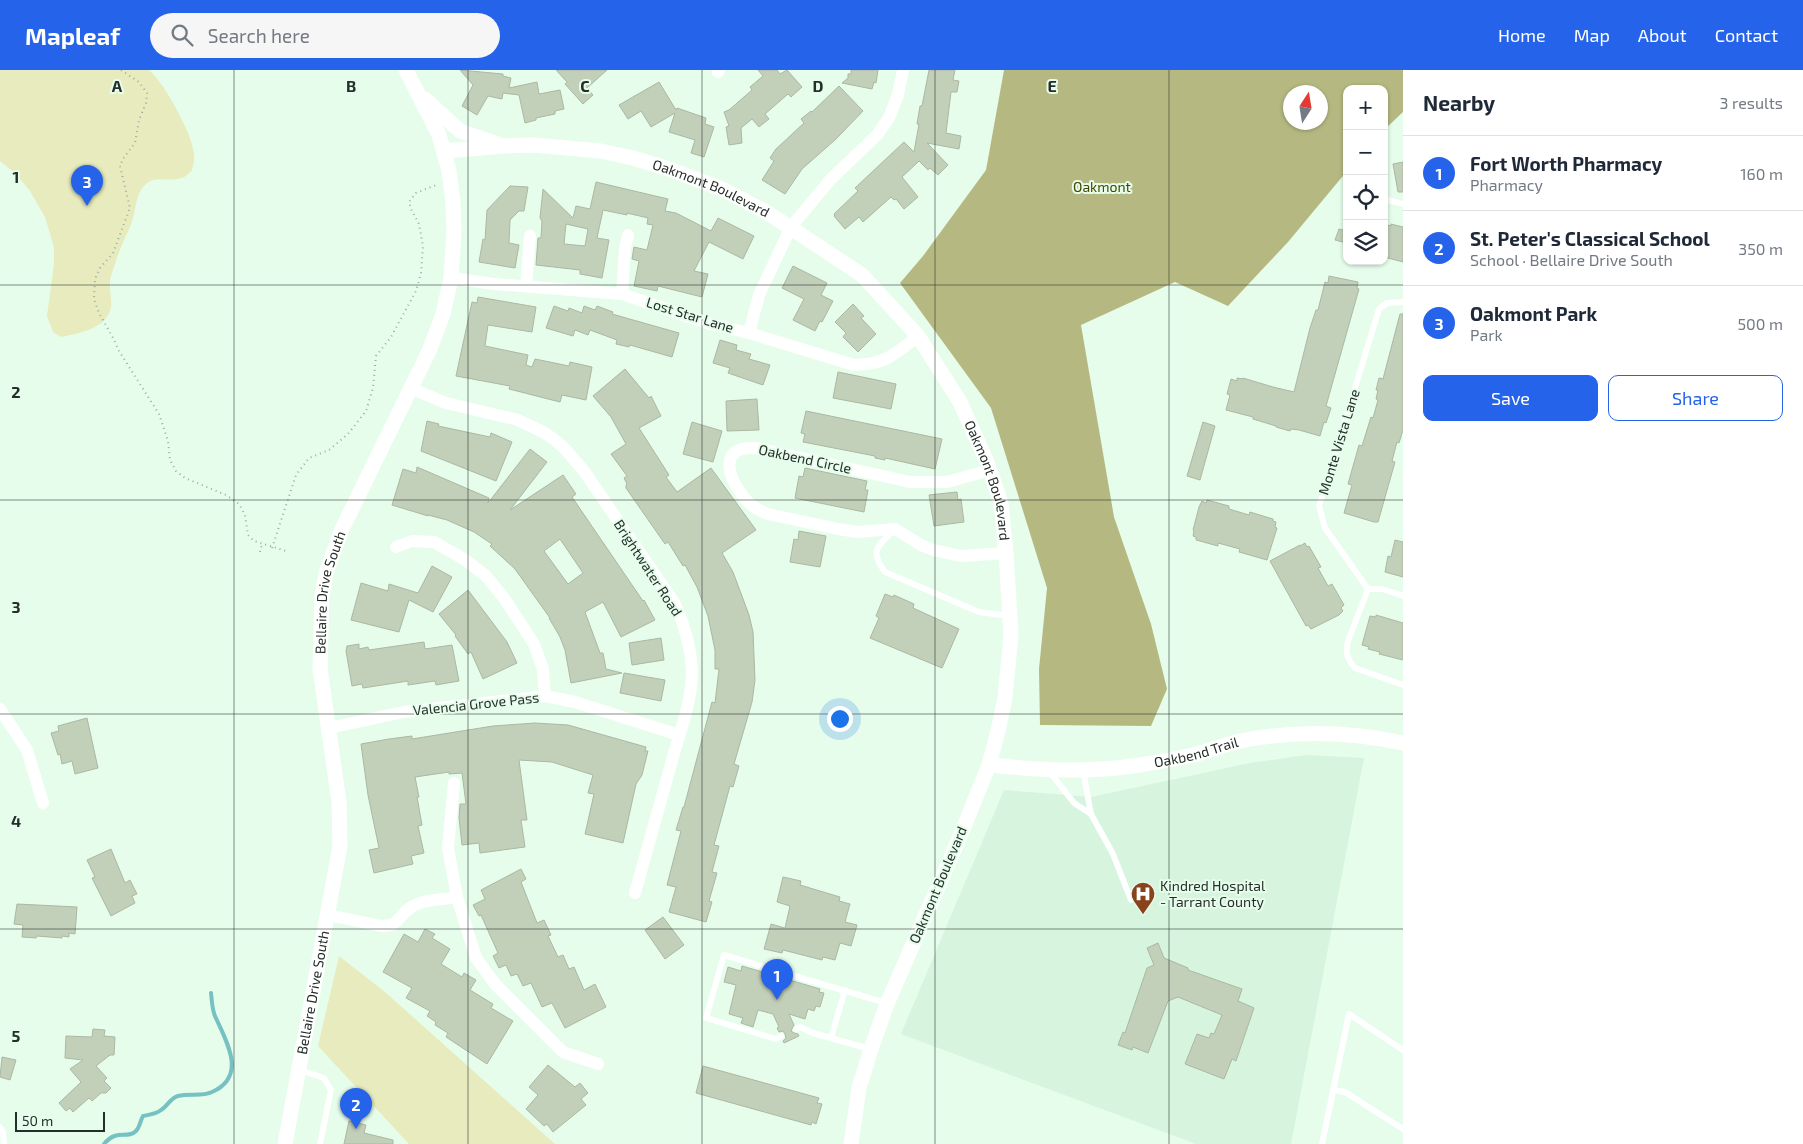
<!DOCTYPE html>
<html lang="en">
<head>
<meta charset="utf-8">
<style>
	body { margin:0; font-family:"Exo 2",sans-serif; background:#f6f6f7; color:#1f2937 }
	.controls { position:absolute; right:15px; top:15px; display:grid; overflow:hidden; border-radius:10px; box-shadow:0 1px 4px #0004 }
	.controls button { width:45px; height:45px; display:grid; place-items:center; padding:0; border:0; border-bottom:1px solid #e0e1e3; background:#fff; color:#1f2937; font:25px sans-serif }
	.compass { position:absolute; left:1283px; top:15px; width:45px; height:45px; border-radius:50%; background:#fff; box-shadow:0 1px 4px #0004; rotate:12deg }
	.scale { position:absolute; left:15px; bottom:12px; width:90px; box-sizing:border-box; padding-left:5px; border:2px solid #252e28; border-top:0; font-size:14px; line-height:18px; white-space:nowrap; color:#252e28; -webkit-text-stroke:4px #e6fdec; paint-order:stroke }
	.you { position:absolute; left:839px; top:648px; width:18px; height:18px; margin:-12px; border:4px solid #fff; border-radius:50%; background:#1a73e8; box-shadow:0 0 0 8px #1a73e833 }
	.badge { display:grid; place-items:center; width:32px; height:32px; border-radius:50%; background:#2563eb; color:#fff; font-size:16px; font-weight:700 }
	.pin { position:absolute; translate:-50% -41px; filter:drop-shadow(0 1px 2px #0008) }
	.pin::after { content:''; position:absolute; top:26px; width:18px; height:15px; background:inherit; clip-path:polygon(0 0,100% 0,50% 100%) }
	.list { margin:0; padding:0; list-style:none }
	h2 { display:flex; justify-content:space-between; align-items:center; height:65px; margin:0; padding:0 20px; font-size:21px }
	h2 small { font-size:16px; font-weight:400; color:#747a83 }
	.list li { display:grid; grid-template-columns:32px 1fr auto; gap:15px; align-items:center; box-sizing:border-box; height:75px; padding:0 20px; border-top:1px solid #e0e1e3 }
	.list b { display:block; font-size:19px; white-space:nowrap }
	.list p { margin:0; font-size:16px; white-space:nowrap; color:#747a83 }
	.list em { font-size:16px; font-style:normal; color:#747a83 }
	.actions { display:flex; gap:10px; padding:15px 20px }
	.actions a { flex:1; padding:11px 0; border:1px solid #2563eb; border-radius:10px; text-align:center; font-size:18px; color:#2563eb }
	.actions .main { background:#2563eb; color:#fff }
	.icon { flex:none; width:28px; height:28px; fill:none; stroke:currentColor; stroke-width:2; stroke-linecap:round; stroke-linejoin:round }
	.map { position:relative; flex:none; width:1403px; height:1074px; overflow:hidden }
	header { display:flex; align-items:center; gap:30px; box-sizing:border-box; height:70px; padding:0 25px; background:#2563eb; color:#fff }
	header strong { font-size:24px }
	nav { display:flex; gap:28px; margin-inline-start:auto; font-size:18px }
	.search { width:350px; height:45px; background:#f6f6f7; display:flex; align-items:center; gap:12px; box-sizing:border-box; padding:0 18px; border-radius:28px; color:#747a83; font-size:19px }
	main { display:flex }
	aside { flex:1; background:#fff }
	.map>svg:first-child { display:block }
	.built { fill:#d6f4de }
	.green { fill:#e7ebbd }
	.forest { fill:#b5b981; fill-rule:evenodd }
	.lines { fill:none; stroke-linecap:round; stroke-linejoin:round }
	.stream { stroke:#76c1c1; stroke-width:4 }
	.building { fill:#c2cfb9; stroke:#abb8a2; fill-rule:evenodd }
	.path { stroke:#9caea1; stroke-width:2; stroke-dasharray:1 4; stroke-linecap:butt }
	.service { stroke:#fff; stroke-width:6 }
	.minor { stroke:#fff; stroke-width:12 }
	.tertiary { stroke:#fff; stroke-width:15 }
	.grid { fill:none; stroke:#252e28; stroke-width:1; stroke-opacity:0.55 }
	.labels { text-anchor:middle; stroke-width:4; stroke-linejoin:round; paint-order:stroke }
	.park-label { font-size:14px; fill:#464701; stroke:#e6fdec }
	.street-label { font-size:14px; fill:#252e28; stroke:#e6fdec }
	.poi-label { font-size:14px; fill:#252e28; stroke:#e6fdec; text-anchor:start }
	.grid-label { font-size:16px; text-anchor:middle; font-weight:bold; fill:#252e28; stroke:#e6fdec; stroke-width:4; stroke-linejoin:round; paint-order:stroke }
</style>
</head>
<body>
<header>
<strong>Mapleaf</strong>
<div class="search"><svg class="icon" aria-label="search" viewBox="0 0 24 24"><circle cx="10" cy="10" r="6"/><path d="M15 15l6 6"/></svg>Search here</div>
<nav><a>Home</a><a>Map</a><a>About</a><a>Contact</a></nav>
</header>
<main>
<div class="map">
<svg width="1403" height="1074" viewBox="0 0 1403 1074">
	<rect width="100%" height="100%" fill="#e6fdec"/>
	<path class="built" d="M1307,685L1364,688L1291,1074H1196L901,964L1004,720L1091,727L1250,693Z"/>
	<g class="green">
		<path d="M0,0H149C165,14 192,63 194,84C195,89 193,95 192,100C190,102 187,106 184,107C171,114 155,103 144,116C136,124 136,138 133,148C131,156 127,163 124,170C119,181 115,194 111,206C108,216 112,227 111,237C107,259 79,263 61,267L53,262L47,246L54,194V177L45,147L30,121L15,103L0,91Z"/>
		<path d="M339,886L385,922L555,1074H409L318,976Z"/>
	</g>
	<path class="forest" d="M1004,0H1403V42L1384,60V19H1347V101L1288,172L1228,236L1175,212L1081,255L1114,447L1151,554L1167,619L1151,656L1040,655L1039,599L1047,518L991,338L900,213L923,186L986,100ZM1290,22H1320V52H1290Z"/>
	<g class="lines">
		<path class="stream" d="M104,1074C117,1058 127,1070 136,1061C140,1057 140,1051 143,1046C149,1045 156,1044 161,1040C168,1036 170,1028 178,1026C190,1023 202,1027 212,1022C248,1006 226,971 215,946C212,939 212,931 211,923"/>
	</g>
	<g class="building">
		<path d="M460,0L503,4V6L511,8L509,18L537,12L539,24L560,20L564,39L555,41V44L536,48V50L525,53L519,25L503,23L502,29L488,26L477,45L462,36L473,15Z"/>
		<path d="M556,0H607L587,18L593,25L583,34L565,14L567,12Z"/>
		<path d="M758,0H777L780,4L787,0L802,17L791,27L788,24L765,44L769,49L759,57L752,49L741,58L742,73L729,75L726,57L729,56L724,42L729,40L752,20L750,17L763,6Z"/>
		<path d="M851,0H878L876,13L874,12L872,19L842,13L848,8V4H851Z"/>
		<path d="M929,0H955L953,10L959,11L957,22H951L946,63L961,66L959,79L927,73L948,95L938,105L930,98L928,100L919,91L902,107L918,127L904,139L896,129L894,130L891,127L863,152L859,147L845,159L834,146L835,145L834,144L858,121L855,118L904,72L914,82L919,54H917L920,36H922Z"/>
		<path d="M659,12L676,40L677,38L706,48L705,54L714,57L704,87L691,83L695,70L669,62L675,43L651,57L641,41L628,49L619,35Z"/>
		<path d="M839,16L863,41L836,69L802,99L785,124L762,110L774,91L770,88L776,79L804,53L801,49L811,41L812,42Z"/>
		<path d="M1403,92V122H1398L1393,94Z"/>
		<path d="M596,112L668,129L665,141L676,143L711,161L718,148L754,166L743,189L709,172L694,201L708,204L702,227L658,216L657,221L634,216L639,191L632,189L634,177L647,180L653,155L647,154L648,148L627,143V145L603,140L597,168L609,170L602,208L580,204V200L536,195L538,168H541L542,151L540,148L543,119L573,148L576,136L590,139ZM566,154L588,159L585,176L564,174Z"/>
		<path d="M510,116L528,117L524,141H519L510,150L509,173L519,175L515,198L479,192L483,169L485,170L487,140Z"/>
		<path d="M1384,154L1391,156V154L1403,157V192L1384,187Z"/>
		<path d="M1339,159L1347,161V173L1335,170Z"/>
		<path d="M793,196L827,213L821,225L833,231L822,252L820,251L815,261L793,250L804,229L782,218Z"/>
		<path d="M1329,206L1358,212L1357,218L1359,219L1326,336L1331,338L1326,353L1324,352L1320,366L1299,360L1291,359L1290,361L1276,357V356L1253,349V347L1226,340L1230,325L1227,324L1231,309L1237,311V308L1243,309V308L1273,317L1294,322L1310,258L1316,240H1318L1325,212L1328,213Z"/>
		<path d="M478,227L536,237L532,262L488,255L485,276L528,285L526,295L532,297L535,289L569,296L570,292L592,297L586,330L562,325L560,332L509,319L510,316L456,306L472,232L477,233Z"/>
		<path d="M853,234L864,246L861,248L876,264L858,282L843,267L846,263L835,252Z"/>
		<path d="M554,236L568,241L569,238L582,243L584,236L595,240L597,236L613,242L612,244L679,263L672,287L630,275L629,277L616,274L617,270L590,260L588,265L575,260L573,266L546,258Z"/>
		<path d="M1400,244H1403V360L1399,373L1397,372L1392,391L1395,392L1378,452H1374L1344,443L1352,415L1348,414L1359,375L1362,376L1371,347L1373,348L1378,330L1376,329L1378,320H1376L1379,308L1383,309Z"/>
		<path d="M720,270L737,275L736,280L751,284L749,289L770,295L763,315L728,303L730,298L713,293Z"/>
		<path d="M625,299L649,328L651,326L661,346L639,358L669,405L666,407L677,422L711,398L756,460L722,483L733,502L749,545L753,562L755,610L752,632L734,694L739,696L733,717L730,716L714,775L719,776L712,802L717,803L709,831L712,832L706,852L669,842L676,817L667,815L681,761L676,760L683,737H684L712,632L715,633L719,599H715V580L708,546L697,517L685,495L683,496L668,472L665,474L626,418V415L627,414L624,408L627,406L611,384L626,374L611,347L593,326Z"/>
		<path d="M838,302L896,314L891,339L833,328Z"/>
		<path d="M757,329L759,360L727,361L726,331Z"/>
		<path d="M806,341L942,369L935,399L885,388V390L875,388V386L803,372L805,364L801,363Z"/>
		<path d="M427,351L439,354L438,356L490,367L491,363L512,372L496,411L421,381Z"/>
		<path d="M692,352L722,361L713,392L683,384Z"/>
		<path d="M1203,352L1215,356L1200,410L1187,406Z"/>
		<path d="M530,379L547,392L510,440L563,405L576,424L572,427L643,531L644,530L655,550L621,567L603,532L585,542L600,583H603L606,599L622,603L571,613L565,580L560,567L549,548H550L515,499L490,476L492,474L474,462L447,450L428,445V446L392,435L403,399L416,403L417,397L489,428L488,433ZM560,469L583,503L568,514L544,481Z"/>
		<path d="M805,398L867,411L865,420H868L864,442L795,428L799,406L803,407Z"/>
		<path d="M957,422L958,430L961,429L964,452L934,456L929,425Z"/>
		<path d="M1207,430L1229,436V439L1249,445L1250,442L1273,449V451L1276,452L1275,457L1277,458L1267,490L1239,482L1240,479L1218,473V476L1196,470V467L1193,466L1194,461L1193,460L1199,437L1202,431L1206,433Z"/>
		<path d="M799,461L826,466L820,497L790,492L794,469L798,470Z"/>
		<path d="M1395,470L1403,472V507L1385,502L1388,486L1391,487Z"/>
		<path d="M1305,473L1307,477L1309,476L1321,497L1318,498L1328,516L1332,514L1344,535L1341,538L1343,541L1339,545L1311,559L1308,555L1306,556L1270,491L1300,475V476Z"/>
		<path d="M432,496L452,507L433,542L409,530L399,562L351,550L361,513L388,521L389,514L418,523Z"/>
		<path d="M468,520L507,572L517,593L483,609L471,582L468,584L455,566L456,565L439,544Z"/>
		<path d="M885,524L893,527L894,525L914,534L913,538L959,559L942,598L870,568L879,548L876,546Z"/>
		<path d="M1376,545L1403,553V590L1379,584L1380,582L1368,579L1369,577L1362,575L1370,546L1376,547Z"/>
		<path d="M661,568L664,590L632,595L629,573Z"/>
		<path d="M424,572L425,579L452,575L459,611L436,615L435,611L408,615V611L363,618L362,614L352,616L346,581L347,576L359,574V579L368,577L369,580Z"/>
		<path d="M624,603L665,610L661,631L620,623Z"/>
		<path d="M87,648L98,698L75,704L72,691L62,694L60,684L58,685L51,663L59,661L58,656Z"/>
		<path d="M535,653L568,655L646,677L645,681H648L642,705L636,714L623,773L585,764L594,724L588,723L593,705L552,692L519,690L527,750H521L525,777L480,783L479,773L462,775L459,748L460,734H466L462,703L449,704V702L415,707L419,727H417L422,755L418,756L424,783L411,786L413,794L374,803L369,780L379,778L368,725L361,674L389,669L412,666V669L493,656Z"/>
		<path d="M111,779L125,813L130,810L137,824L132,826L135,833L111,846L92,808L95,807L87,790Z"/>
		<path d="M521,799L526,809L521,812L537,853L544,850L551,865L548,866L558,887L563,885L569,899L574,897L584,920L595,914L606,937L565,958L552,933L542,937L531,913L523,916L517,904L511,906L506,895L499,898L493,886L498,883L481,845L479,846L473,835L485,829L481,820Z"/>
		<path d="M783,807L801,811L800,815L840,827L839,831L850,834L845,852L857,855L851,876L840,873L835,890L823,887L822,890L783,880L782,883L764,879L771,854L785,858L790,836L777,832Z"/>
		<path d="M17,834L77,837L75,864L69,863V867L62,866V868L37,866L36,868L22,867L23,855L14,854Z"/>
		<path d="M663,847L684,875L665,889L645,860Z"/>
		<path d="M425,859L435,864L432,868L450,879L441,894L462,907L464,903L476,910L470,920L493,934L491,938L513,951L487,994L446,967L448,963L435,955L436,952L427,946L430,941L406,928L412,918L383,902L404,864L418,872Z"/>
		<path d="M1158,873L1164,888L1188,898V900L1242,919L1238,931L1254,938L1236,991L1232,989L1224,1009L1185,994L1197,964L1209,968L1211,963L1214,964L1222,945L1178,927L1168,931L1148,983L1133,977L1132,980L1118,975L1123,962L1125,963L1147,898L1154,895L1147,878Z"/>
		<path d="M742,896L820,919L819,922L824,923L820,937L816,936L814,941L808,939L805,949L789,944L794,955L791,961L794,963L798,964L799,966L784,973L783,971L786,968L785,964L783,961L779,962L777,958L779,957L773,944L758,940L753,957L741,953L743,948L729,944L736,915L724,912L728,897L741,901Z"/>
		<path d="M93,959L105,960L104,966L115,967L114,985H110L96,996L107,1008L104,1011L111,1018L106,1023H101L92,1031L89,1028L73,1042L70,1038L66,1041L59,1033L81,1012L70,999L83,990L65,988L66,966L92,967Z"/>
		<path d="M2,987L16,990L10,1010L0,1007Z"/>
		<path d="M548,995L575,1017L580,1013L588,1023L581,1029L586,1035L553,1062L547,1054L544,1056L526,1039L538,1025L529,1017Z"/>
		<path d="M703,996L819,1028L817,1033L822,1034L816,1054L812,1052L811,1055L696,1023Z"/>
		<path d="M349,1051L366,1055L364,1063L393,1070V1074H344Z"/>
	</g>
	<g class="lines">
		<g class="path">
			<path d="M121,0L139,12L147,23L146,33L139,50L135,73L123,89L120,96L130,138L113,183L100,198L95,209L94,229L99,243L113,268L119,281L159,344L168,371L170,390L176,401L185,408L226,425L239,434L245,445L248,465L254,471L289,482"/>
			<path d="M272,478L296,405L309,388L329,380L348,364L366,341L373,318L376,286L391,267L416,221L421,203L423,176L419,154L411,139L409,132L416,123L436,115"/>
			<path d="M260,482L262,474"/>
		</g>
		<g class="service">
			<path d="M1384,129L1403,134"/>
			<path d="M1403,232L1387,233L1379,239L1319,436L1325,458L1368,519H1382L1403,526"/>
			<path d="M894,460C877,477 869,480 885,502L979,542L1010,546"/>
			<path d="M1368,519L1348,571C1345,582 1347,589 1355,598L1403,615"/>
			<path d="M1083,700L1091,744L1113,784L1131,830"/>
			<path d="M1049,701L1074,733L1091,744"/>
			<path d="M796,959L800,957L813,963L870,979"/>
			<path d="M781,966L776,969L706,948L724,885L886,933"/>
			<path d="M831,968L845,920"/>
			<path d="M300,1000L324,1008L331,1020L320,1074"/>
			<path d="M1334,1020L1345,1022L1403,1059"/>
			<path d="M0,1057L3,1062L4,1074"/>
			<path d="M1322,1074L1349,944L1403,980"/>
		</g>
		<g class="minor">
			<path d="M718,2L719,0"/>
			<path d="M451,208L494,214L622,224L707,253L749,263L854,295C886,294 894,285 918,266"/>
			<path d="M526,216L530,166"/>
			<path d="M622,224L625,178L628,165"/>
			<path d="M749,263L759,225L791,157L830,110L877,65L889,48L898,25L903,0"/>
			<path d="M410,318L446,333L518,350L543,362L555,370L565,379L584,401L675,534C685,556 691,577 692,601C692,630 681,659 673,687C660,732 648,778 635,823"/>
			<path d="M990,400L947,412H910L756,378C750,378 743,377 737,381C717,393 741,428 754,437C758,440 763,442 768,444L838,459L857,462L895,459L921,475L933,480L961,486L1006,483"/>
			<path d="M396,477L412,471L434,472L464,489L486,506L504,528L534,574L543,599L545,626"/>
			<path d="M0,639L27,680L43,733"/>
			<path d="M329,658L404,642L545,626L575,632L679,665"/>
			<path d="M454,713L448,778L457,827L476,888L495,914L563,982L598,994"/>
			<path d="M328,845L381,856L392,855C399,850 403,843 410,838C421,829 443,830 457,827"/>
		</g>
		<g class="tertiary">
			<path d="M425,29L460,61L498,74"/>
			<path id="s1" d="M444,81L504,76L533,75L601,81L633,88L666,98L722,119L768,143L862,205L918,266L960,332L987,392L1001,433L1006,483L1011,565L1005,628L998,661L989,695L958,771L887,934L871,979L859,1018L851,1074"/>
			<path id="s2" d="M989,695C1039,700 1090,703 1140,695C1158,692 1176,689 1193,685C1209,681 1224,675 1240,671C1294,660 1350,662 1403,673"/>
			<path id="s3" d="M285,1074L340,776L339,732L320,598L322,526L326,503L342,459L430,279L443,244L451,208L454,161L453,133L449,101L439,65L406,0"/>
		</g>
	</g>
	<path class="grid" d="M234,0V1074M468,0V1074M702,0V1074M935,0V1074M1169,0V1074M0,215H1403M0,430H1403M0,644H1403M0,859H1403"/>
	<defs>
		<symbol id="hospital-pin" viewBox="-11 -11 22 30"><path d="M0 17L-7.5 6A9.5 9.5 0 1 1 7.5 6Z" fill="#89431c" stroke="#e6fdec"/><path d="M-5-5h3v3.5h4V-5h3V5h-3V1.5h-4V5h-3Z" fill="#fff"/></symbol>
	</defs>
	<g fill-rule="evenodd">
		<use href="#hospital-pin" x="1129" y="810" width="28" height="38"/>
	</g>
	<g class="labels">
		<g class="park-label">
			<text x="1102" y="122">Oakmont</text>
		</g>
		<g class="street-label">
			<text dy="5" stroke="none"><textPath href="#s1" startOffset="274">Oakmont Boulevard</textPath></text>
			<text transform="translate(690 245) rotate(17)" y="5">Lost Star Lane</text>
			<text transform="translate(1339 372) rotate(-73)" y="5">Monte Vista Lane</text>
			<text transform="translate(805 389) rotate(12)" y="5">Oakbend Circle</text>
			<text dy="5" stroke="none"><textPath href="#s1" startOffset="694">Oakmont Boulevard</textPath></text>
			<text transform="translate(648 498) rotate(57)" y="5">Brightwater Road</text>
			<text dy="5" stroke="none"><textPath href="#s3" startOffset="559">Bellaire Drive South</textPath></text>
			<text transform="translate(476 634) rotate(-6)" y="5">Valencia Grove Pass</text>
			<text dy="5" stroke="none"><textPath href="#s2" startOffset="209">Oakbend Trail</textPath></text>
			<text transform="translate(938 815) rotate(-67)" y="5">Oakmont Boulevard</text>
			<text dy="5" stroke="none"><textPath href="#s3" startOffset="154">Bellaire Drive South</textPath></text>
		</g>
		<g class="poi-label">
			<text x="1160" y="821">Kindred Hospital<tspan x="1160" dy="16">- Tarrant County</tspan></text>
		</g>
	</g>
	<g class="grid-label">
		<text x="117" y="22">A</text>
		<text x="351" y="22">B</text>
		<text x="585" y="22">C</text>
		<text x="818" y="22">D</text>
		<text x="1052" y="22">E</text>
		<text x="16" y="113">1</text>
		<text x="16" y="328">2</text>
		<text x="16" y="543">3</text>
		<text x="16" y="757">4</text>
		<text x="16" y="972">5</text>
	</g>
</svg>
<div class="controls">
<button>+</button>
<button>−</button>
<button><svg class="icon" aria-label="locate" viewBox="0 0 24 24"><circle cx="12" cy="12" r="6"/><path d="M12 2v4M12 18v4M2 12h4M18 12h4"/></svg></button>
<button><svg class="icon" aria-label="layers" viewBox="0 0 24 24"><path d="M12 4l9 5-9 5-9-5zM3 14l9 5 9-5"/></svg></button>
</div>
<svg class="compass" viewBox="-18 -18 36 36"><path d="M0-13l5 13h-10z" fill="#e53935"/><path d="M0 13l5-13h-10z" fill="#747a83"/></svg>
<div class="scale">50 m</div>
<div class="you"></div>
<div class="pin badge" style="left:777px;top:930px">1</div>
<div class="pin badge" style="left:356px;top:1059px">2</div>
<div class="pin badge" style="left:87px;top:136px">3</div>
</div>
<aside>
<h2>Nearby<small>3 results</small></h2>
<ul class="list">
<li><span class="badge">1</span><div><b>Fort Worth Pharmacy</b><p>Pharmacy</p></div><em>160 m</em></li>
<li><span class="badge">2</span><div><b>St. Peter's Classical School</b><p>School · Bellaire Drive South</p></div><em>350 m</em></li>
<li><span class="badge">3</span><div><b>Oakmont Park</b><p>Park</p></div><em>500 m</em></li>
</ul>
<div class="actions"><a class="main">Save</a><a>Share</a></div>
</aside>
</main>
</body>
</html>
